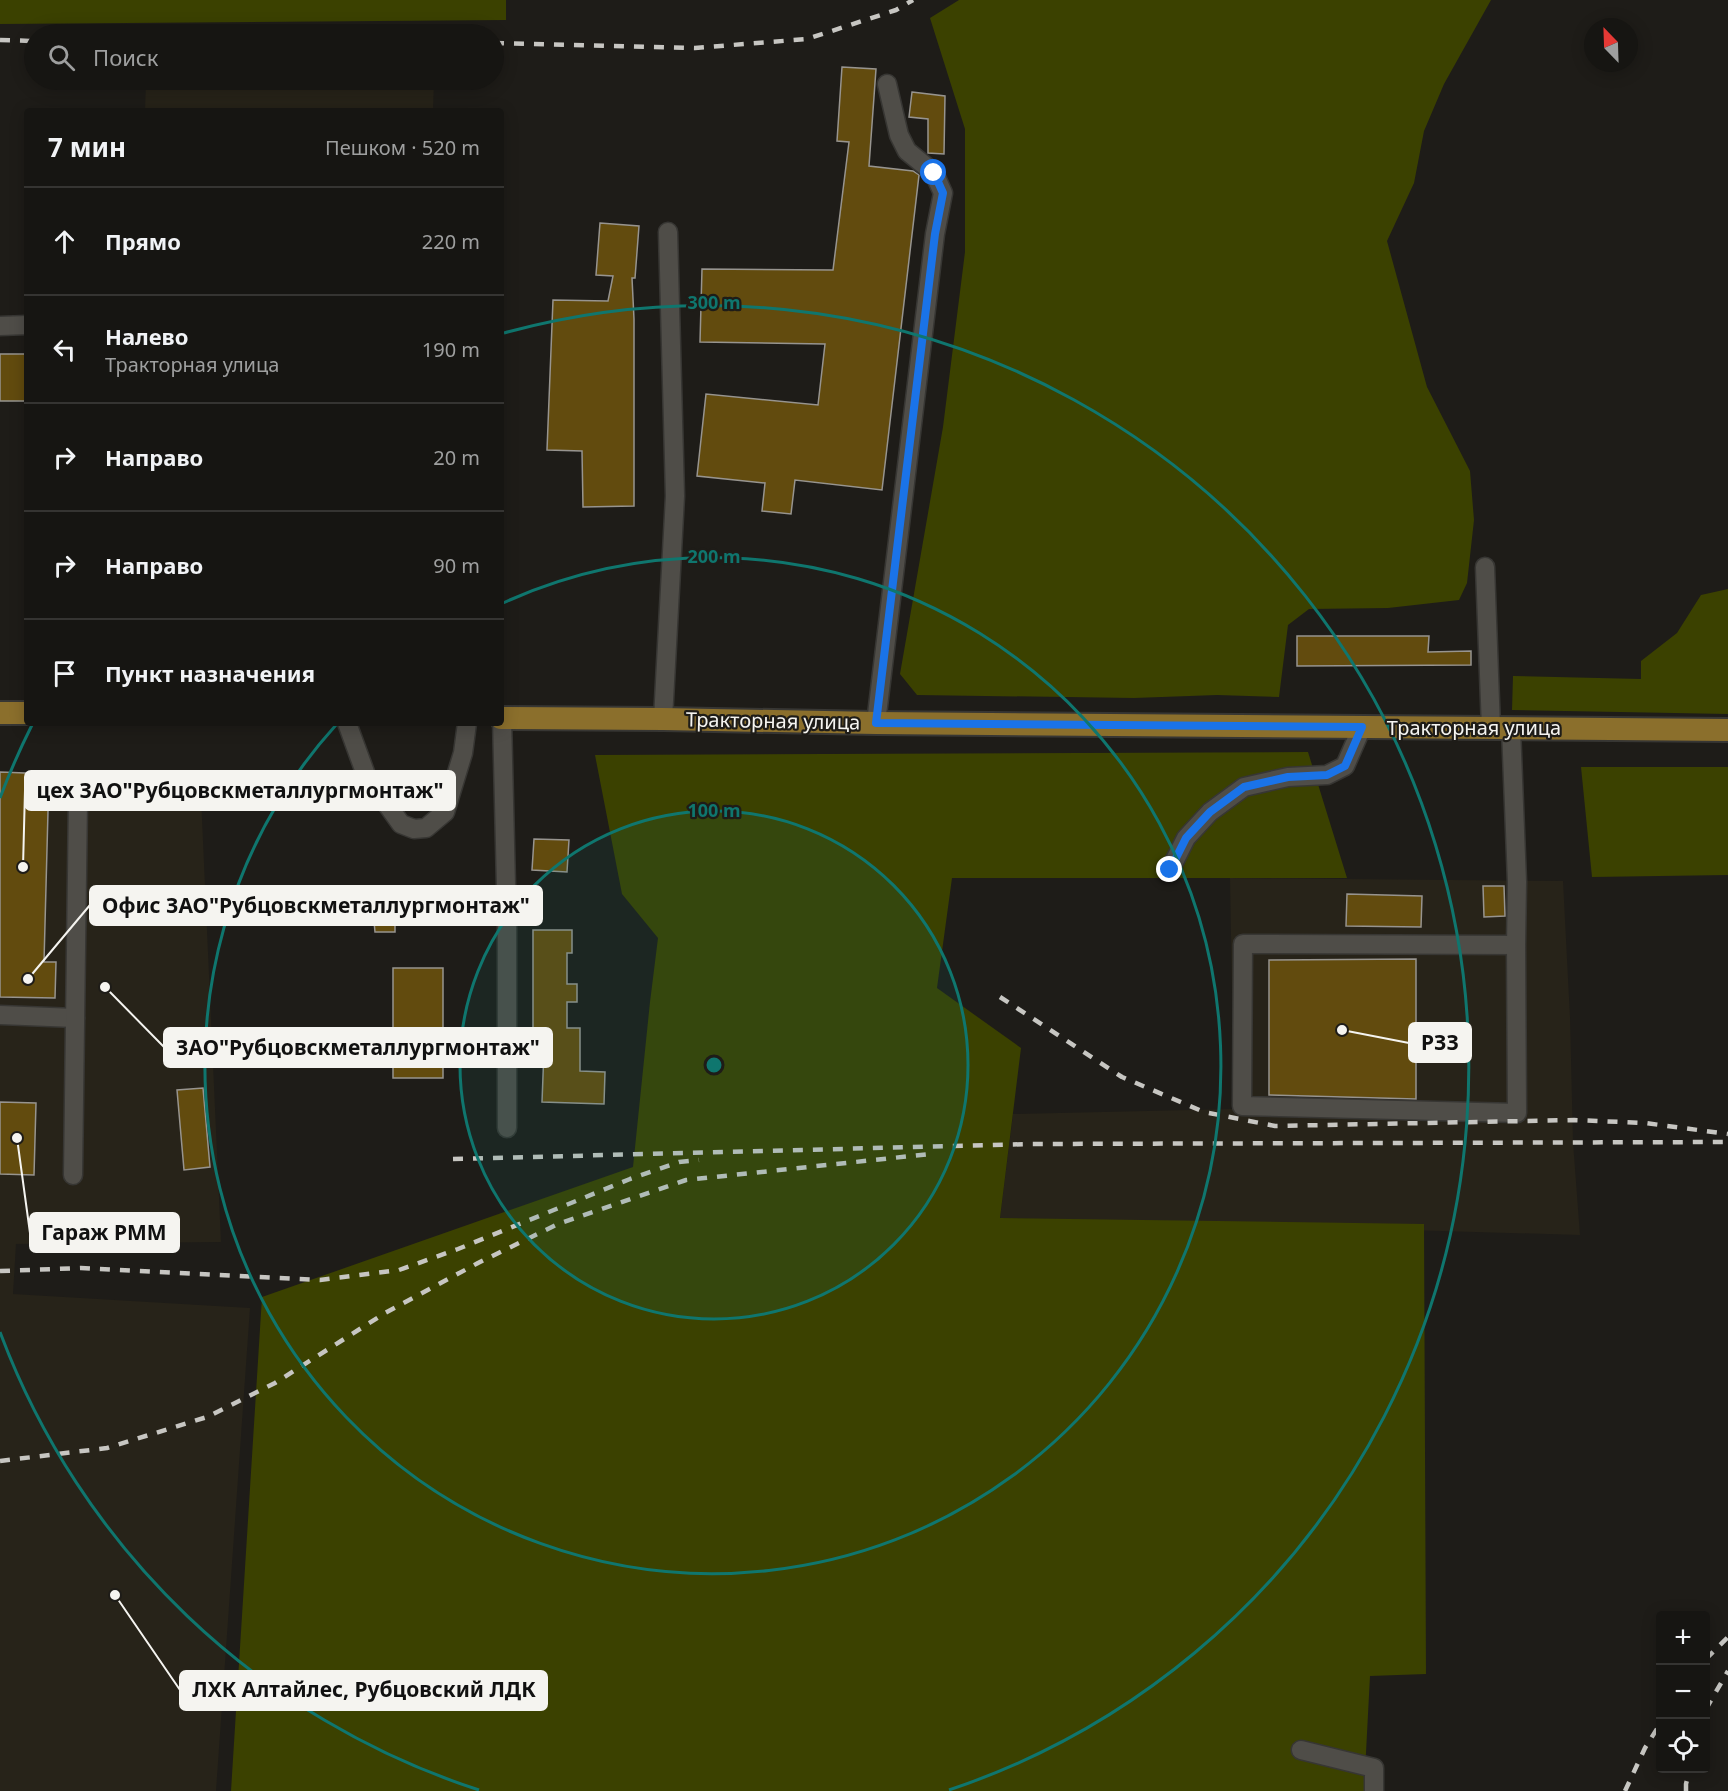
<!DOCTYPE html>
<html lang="ru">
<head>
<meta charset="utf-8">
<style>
	body { margin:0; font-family:"Noto Sans",sans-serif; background:#232220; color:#f1f3f6 }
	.controls { position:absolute; right:18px; bottom:18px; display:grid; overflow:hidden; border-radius:6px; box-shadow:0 3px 15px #0003 }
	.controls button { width:54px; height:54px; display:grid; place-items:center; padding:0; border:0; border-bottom:2px solid #353432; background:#161512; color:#f1f3f6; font:30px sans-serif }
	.compass { position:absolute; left:1584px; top:18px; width:54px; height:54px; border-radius:50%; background:#161512; box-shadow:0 3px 15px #0003; rotate:337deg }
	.stop { position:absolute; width:18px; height:18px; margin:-14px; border:4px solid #1a73e8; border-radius:50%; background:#fff }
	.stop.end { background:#1a73e8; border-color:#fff; box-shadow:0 2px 6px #0008 }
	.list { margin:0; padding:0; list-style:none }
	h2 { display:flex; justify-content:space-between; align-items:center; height:78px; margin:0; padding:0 24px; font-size:26px }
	h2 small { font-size:20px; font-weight:400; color:#9e9f9f }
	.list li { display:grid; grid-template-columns:39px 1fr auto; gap:18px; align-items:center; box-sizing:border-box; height:108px; padding:0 24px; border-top:2px solid #353432 }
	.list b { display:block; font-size:22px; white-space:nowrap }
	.list p { margin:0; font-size:20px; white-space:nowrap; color:#9e9f9f }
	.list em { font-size:20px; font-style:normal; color:#9e9f9f }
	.icon { flex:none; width:33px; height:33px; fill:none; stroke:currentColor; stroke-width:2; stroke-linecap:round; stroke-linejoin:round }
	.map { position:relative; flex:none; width:1728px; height:1791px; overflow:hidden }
	.search { position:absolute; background:#161512; box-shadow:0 3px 15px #0003; left:24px; top:24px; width:480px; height:66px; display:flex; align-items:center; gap:15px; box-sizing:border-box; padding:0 21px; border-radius:33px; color:#9e9f9f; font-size:22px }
	.panel { position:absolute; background:#161512; box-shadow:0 3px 15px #0003; left:24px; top:108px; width:480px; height:618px; border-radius:6px }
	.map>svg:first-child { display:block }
	.built { fill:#272319 }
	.green { fill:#3b4100 }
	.building { fill:#624b0e; stroke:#97948f; stroke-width:1.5 }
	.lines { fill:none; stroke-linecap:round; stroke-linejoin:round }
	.minor-casing { stroke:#373633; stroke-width:21 }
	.major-casing { stroke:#373633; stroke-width:26 }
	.minor { stroke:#4f4d48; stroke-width:18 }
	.major { stroke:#8b6f2c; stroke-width:22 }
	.rail { stroke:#c7c6c2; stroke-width:4.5; stroke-dasharray:10 10; stroke-linecap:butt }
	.route { stroke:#1a73e8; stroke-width:8 }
	.ring { fill:none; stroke:#0f766e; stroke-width:3 }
	.labels { text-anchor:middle; stroke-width:4.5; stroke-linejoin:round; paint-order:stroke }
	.street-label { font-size:20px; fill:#f5f4f0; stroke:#1e1c18 }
	.centre { fill:#0f766e; stroke:#1e1c18; stroke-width:3 }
	.ring-label { font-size:18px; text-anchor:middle; font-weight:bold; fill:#0f766e; stroke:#1e1c18; stroke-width:4.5; stroke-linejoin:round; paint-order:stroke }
	.leader { fill:none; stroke:#f5f4f0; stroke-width:2 }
	.callout-dot { fill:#f5f4f0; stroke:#1e1c18; stroke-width:2 }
	.callout { fill:#f5f4f0; stroke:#f5f4f0; stroke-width:2 }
	.callout-label { font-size:21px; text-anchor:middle; font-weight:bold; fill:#111 }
</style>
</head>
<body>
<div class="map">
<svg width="1728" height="1791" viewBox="0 0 1728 1791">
	<rect width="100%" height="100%" fill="#1e1c18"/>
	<g class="built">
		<path d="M146,80H434L433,111H145Z"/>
		<path d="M0,771L138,776L200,774L221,1242L16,1244L13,1294L250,1308L216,1791H0Z"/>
		<path d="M1230,878L1563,881L1570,1017L1573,1142L1580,1235L1000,1218L1013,1114L1234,1109Z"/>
	</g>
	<g class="green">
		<path d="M0,0H506V20L0,24Z"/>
		<path d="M959,0H1491L1444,84L1424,131L1414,183L1387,241L1427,387L1470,471L1474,520L1467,583L1459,600L1388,608L1309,609L1288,625L1279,697L1217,695L1134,698L917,695L900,674L943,427L965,252V129L930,18Z"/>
		<path d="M1728,589V714L1512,710L1513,676L1641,679V661L1677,633L1701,595Z"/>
		<path d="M1308,752L1347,878H952L937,988L1021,1048L1000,1218L1424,1224L1426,1674L1370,1676L1364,1791H231L262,1297L633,1167L650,1002L658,938L622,894L595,755Z"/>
		<path d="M1581,767H1728V875L1592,877Z"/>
	</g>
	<g class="building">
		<path d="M842,67L876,69L869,166L913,171L919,175L882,490L795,480L791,514L762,511L765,483L697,476L706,394L818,405L825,344L700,342L702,269L833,270L849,142L837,141Z"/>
		<path d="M912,92L945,96L944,154L928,153V119L909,117Z"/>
		<path d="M600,223L639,226L635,278H632L634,319V506L583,507L582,451L547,450L553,300L608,301L613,276L596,275Z"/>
		<rect x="0" y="354" width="27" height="47"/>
		<path d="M1297,636H1429L1428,652L1471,651V665L1297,666Z"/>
		<path d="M0,772L49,774L44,962H56L55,998L0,997Z"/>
		<path d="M534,839L569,840L567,872L532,870Z"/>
		<path d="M1483,886H1504L1505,916L1484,917Z"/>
		<path d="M1347,894L1422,896L1421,927L1346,926Z"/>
		<path d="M373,911L395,912V932H375Z"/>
		<path d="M533,930H572V953H567V984H577V1002H567V1028H580V1071L605,1072L604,1104L542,1102L544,1050H533Z"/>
		<path d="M1416,959V1099L1269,1095V960Z"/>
		<rect x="393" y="968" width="50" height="110"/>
		<path d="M203,1088L210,1167L184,1170L177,1090Z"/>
		<path d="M0,1102L36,1103L34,1175L0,1174Z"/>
	</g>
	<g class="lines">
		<defs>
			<g id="minor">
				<path d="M0,326L27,325"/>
				<path d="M1485,567L1491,728"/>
				<path d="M502,718L507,928V1128"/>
				<path d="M663,719L675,496L668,232"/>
				<path d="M347,723L366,775L401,824L414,829L426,828L445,812L463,753L467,723"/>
				<path d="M876,723L935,234L943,193L934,173L907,151L899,135L887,84"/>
				<path d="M1511,728L1517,882L1516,945L1517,1113L1242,1106L1243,944L1516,945"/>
				<path d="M1170,870L1186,838L1210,812L1244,787L1288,777L1327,775L1345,766L1362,727"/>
				<path d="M0,1015L75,1018"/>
				<path d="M73,1175L78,799"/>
				<path d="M1301,1750L1374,1768V1791"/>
			</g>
			<g id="major">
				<path d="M0,713H27"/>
				<path d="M501,718L663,719L876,723L1728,730"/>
			</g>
		</defs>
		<use href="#minor" class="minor-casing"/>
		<use href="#major" class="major-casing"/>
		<use href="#minor" class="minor"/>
		<use href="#major" class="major"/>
		<g class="rail">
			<path d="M0,40L34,41"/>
			<path d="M494,43L695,48L807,39L896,10L913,0"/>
			<path d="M1000,997L1122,1077L1204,1112L1275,1126L1574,1120L1645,1123L1728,1134"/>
			<path d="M453,1159L1031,1144L1728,1142"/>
			<path d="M0,1271L81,1268L320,1280L399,1270L458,1249L630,1179L679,1162L699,1160"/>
			<path d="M0,1461L107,1448L207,1417L275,1383L385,1313L478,1263L558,1224L686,1180L930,1154"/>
			<path d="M1706,1659L1728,1637"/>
			<path d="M1706,1709L1728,1671"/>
			<path d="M1625,1791L1645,1748L1660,1724"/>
			<path d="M1686,1791V1784L1690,1768"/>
		</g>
	</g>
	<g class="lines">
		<path class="route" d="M934,173L943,193L935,234L876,723L1362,727L1345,766L1327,775L1288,777L1244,787L1210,812L1186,838L1170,870"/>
	</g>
	<circle cx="714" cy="1065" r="254" fill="#0f766e" fill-opacity=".12"/>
	<g class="ring">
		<circle cx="714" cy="1065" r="254"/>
		<path d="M503 603A508 508 0 1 1 336 725"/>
		<path d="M479 1790A762 762 0 0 1 0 1332M0 798A762 762 0 0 1 32 725M504 333A762 762 0 0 1 949 1790"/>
	</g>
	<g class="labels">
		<g class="street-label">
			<text transform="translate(773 721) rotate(1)" y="7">Тракторная улица</text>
			<text x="1474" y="735">Тракторная улица</text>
		</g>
	</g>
	<circle cx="714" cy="1065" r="9" class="centre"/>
	<g class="ring-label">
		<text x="714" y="309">300 m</text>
		<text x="714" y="563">200 m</text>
		<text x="714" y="817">100 m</text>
	</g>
	<path class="leader" d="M23 867L25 790M28 979L90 905M1342 1030L1409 1043M105 987L164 1047M17 1138L30 1233M115 1595L180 1690"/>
	<g class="callout-dot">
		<circle cx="23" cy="867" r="6"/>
		<circle cx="28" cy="979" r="6"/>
		<circle cx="1342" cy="1030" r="6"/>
		<circle cx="105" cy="987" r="6"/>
		<circle cx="17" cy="1138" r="6"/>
		<circle cx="115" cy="1595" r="6"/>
	</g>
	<g class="callout">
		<rect x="25" y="771" width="430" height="39" rx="6"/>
		<rect x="90" y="886" width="452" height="39" rx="6"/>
		<rect x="1409" y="1023" width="62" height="39" rx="6"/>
		<rect x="164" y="1028" width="388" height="39" rx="6"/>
		<rect x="30" y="1213" width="149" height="39" rx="6"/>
		<rect x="180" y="1671" width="367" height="39" rx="6"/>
	</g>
	<g class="callout-label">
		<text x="240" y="798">цех ЗАО"Рубцовскметаллургмонтаж"</text>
		<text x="316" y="913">Офис ЗАО"Рубцовскметаллургмонтаж"</text>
		<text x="1440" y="1050">РЗЗ</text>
		<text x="358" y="1055">ЗАО"Рубцовскметаллургмонтаж"</text>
		<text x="104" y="1240">Гараж РММ</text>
		<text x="364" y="1697">ЛХК Алтайлес, Рубцовский ЛДК</text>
	</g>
</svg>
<div class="controls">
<button>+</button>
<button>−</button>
<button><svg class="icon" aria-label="locate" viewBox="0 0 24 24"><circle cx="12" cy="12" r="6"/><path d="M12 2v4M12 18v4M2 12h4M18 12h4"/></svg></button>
</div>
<svg class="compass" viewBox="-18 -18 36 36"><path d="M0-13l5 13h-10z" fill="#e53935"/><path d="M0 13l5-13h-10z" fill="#9e9f9f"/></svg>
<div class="stop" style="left:934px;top:173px"></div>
<div class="stop end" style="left:1170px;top:870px"></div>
<div class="search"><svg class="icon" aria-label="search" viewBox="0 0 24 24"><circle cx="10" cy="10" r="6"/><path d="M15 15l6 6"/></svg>Поиск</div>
<section class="panel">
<h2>7 мин<small>Пешком · 520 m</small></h2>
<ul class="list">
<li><svg class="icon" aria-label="ahead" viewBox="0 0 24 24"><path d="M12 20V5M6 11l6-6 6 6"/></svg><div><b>Прямо</b></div><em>220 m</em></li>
<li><svg class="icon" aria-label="left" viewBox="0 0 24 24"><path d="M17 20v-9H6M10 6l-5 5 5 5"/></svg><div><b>Налево</b><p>Тракторная улица</p></div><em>190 m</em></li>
<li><svg class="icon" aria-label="right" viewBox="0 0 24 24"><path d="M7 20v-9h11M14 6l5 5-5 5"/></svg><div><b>Направо</b></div><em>20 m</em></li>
<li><svg class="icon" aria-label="right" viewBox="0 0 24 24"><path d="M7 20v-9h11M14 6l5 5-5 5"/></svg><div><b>Направо</b></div><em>90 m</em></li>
<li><svg class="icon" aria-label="arrive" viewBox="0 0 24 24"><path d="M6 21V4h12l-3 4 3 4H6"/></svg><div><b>Пункт назначения</b></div></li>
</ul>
</section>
</div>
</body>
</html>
